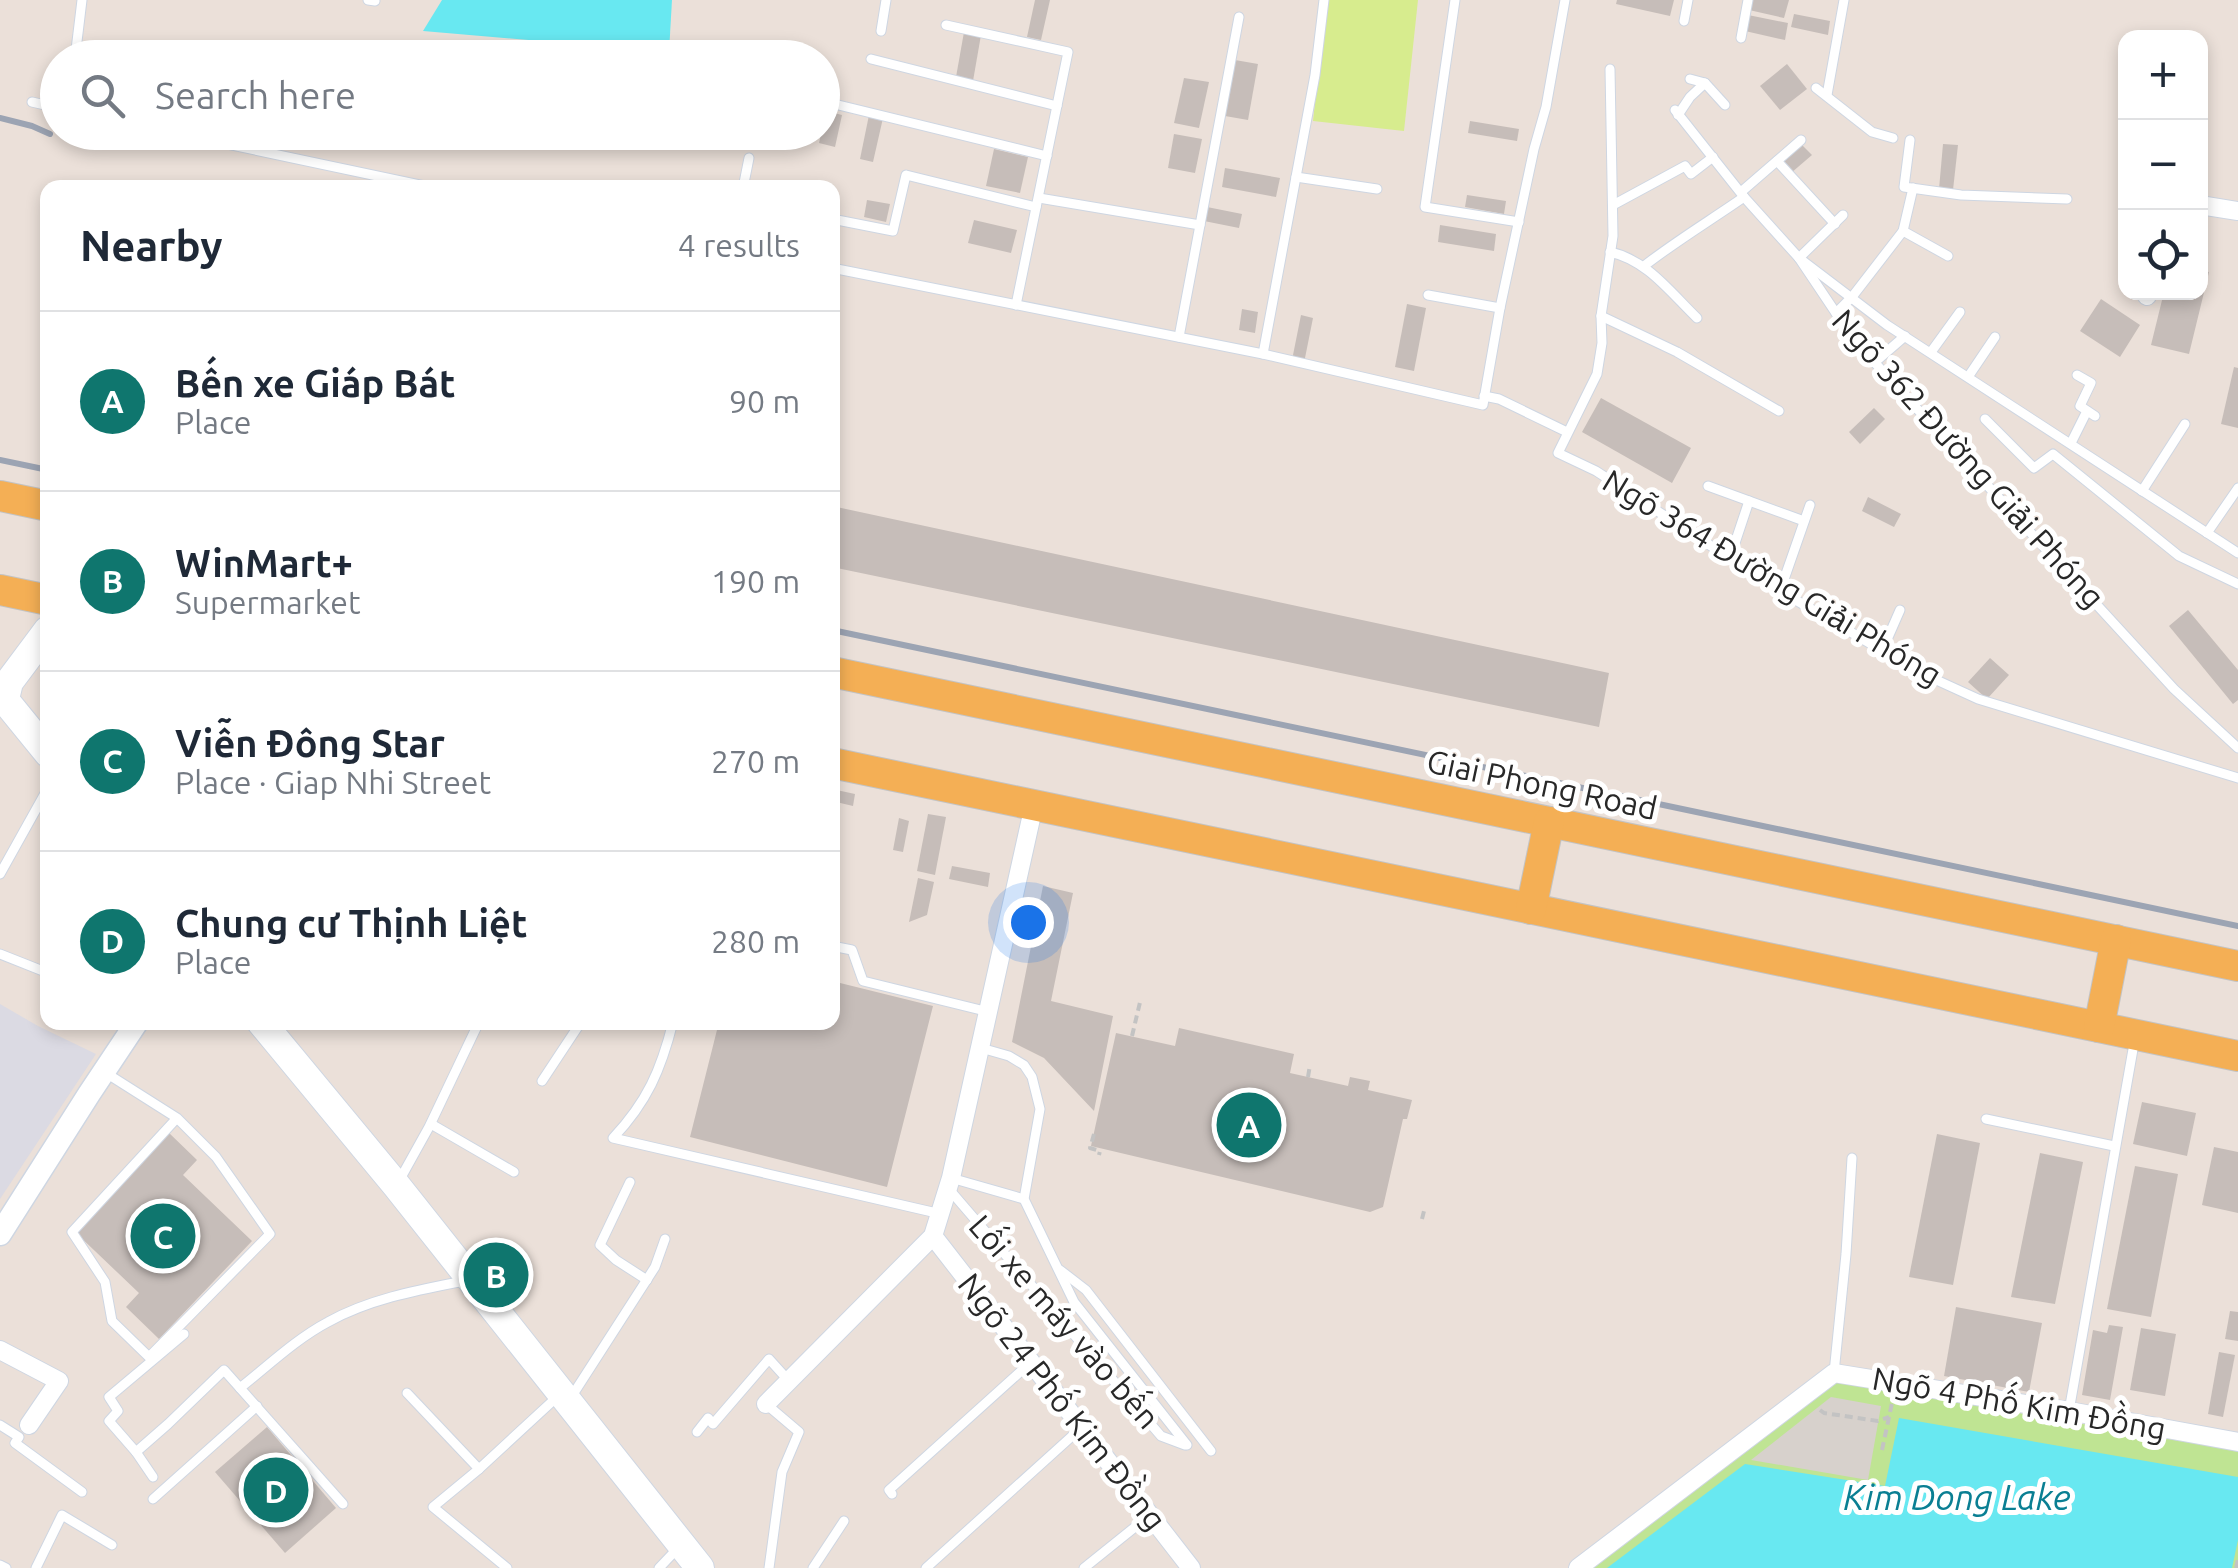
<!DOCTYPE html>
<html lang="en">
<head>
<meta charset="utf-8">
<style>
	body { margin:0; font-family:Ubuntu,sans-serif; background:#f2f2f3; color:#1f2937 }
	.controls { position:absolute; right:30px; top:30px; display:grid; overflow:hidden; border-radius:20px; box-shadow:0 5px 15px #0003 }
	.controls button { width:90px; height:90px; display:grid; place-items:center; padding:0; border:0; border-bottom:2px solid #e0e1e3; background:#fff; color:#1f2937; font:50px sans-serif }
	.you { position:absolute; left:1028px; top:922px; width:35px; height:35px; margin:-25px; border:8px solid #fff; border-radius:50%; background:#1a73e8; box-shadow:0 0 0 15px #1a73e833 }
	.badge { display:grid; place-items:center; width:65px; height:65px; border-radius:50%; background:#0f766e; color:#fff; font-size:32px; font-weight:700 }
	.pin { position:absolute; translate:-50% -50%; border:5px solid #fff; box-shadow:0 2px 10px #0006 }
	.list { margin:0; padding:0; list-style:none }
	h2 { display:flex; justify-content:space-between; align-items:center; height:130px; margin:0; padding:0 40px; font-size:42px }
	h2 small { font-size:32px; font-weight:400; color:#747a83 }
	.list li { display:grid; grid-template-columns:65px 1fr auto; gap:30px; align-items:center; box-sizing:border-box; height:180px; padding:0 40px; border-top:2px solid #e0e1e3 }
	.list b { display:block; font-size:38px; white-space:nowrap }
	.list p { margin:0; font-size:32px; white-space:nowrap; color:#747a83 }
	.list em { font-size:32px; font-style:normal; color:#747a83 }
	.icon { flex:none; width:55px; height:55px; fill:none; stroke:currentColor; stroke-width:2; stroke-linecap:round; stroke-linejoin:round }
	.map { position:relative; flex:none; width:2238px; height:1568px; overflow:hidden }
	.search { position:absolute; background:#fff; box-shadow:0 5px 15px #0003; left:40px; top:40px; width:800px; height:110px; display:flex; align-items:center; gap:25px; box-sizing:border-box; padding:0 35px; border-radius:55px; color:#747a83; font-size:38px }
	.panel { position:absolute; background:#fff; box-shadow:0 5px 15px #0003; left:40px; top:180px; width:800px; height:850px; border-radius:20px }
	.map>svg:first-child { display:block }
	.industrial { fill:#dbdae3 }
	.green { fill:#bfe493 }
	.pitch { fill:#d7ec8e }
	.plaza { fill:#d7d1cc }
	.water { fill:#68e8f1 }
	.building { fill:#c6bdb9 }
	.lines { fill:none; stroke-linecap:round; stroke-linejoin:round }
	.service-casing { stroke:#ced6e2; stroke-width:11 }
	.minor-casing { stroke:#ced6e2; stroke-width:20 }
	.tertiary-casing { stroke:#ced6e2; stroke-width:25 }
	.secondary-casing { stroke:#ced6e2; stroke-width:30 }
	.primary-casing { stroke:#c3c3c3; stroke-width:32 }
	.path { stroke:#c3c3c3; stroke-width:4; stroke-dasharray:8 5; stroke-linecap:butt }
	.service { stroke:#fff; stroke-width:9 }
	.minor { stroke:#fff; stroke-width:18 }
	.tertiary { stroke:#fff; stroke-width:22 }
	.secondary { stroke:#fff; stroke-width:28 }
	.primary { stroke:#f4af55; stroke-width:30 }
	.rail { stroke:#9ca4b3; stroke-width:6 }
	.labels { text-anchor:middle; stroke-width:10; stroke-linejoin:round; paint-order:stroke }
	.street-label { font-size:32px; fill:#282828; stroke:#fff }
	.water-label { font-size:35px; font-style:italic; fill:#0a7f93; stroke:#fff }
</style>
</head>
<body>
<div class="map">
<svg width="2238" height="1568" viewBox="0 0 2238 1568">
	<rect width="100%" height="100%" fill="#ebe0d9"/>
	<path class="industrial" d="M0,1004L38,1026L96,1054L0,1199Z"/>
	<path class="green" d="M1835,1381L2238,1451V1568H1587Z"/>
	<path class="pitch" d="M1326,0H1418L1404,131L1313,121Z"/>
	<path class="plaza" d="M1831,1397L1881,1406L1868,1480L1751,1460Z"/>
	<g class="water">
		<path d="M442,0H672L669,52L423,31Z"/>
		<path d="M1899,1418L2238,1477V1540L2232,1568H1607L1745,1464L1885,1486Z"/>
	</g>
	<g class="building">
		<path d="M1035,0H1050L1041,40L1027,37Z"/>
		<path d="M1617,0H1674L1670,16L1616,4Z"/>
		<path d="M1751,0H1789L1784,18L1749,10Z"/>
		<path d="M1794,14L1830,21L1828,35L1791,27Z"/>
		<path d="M1748,15L1788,23L1785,40L1745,31Z"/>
		<path d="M964,32L981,35L973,81L956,77Z"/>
		<path d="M1235,60L1258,64L1248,120L1225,116Z"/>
		<path d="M1787,64L1807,89L1780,110L1760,86Z"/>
		<path d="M1184,78L1209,82L1199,128L1174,123Z"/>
		<path d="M826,111L842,115L835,147L819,143Z"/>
		<path d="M869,115L883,118L873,162L860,159Z"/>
		<path d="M1470,121L1519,129L1517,141L1468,133Z"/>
		<path d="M1174,134L1202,139L1195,173L1168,168Z"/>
		<path d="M1943,144L1958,145L1953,190L1939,189Z"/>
		<path d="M1802,145L1812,155L1791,173L1782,163Z"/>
		<path d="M994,149L1028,157L1020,193L986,186Z"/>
		<path d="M1225,168L1280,178L1276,197L1222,187Z"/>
		<path d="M1467,195L1506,201L1504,214L1465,207Z"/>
		<path d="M867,200L890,204L886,222L864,217Z"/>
		<path d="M1207,207L1242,214L1239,228L1204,221Z"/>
		<path d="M974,220L1017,230L1011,253L968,243Z"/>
		<path d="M1440,225L1496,234L1494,251L1438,242Z"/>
		<path d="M2200,270L2209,272L2189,354L2151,345L2164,292H2200Z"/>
		<path d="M2101,299L2140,325L2120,357L2080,331Z"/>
		<path d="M1407,304L1426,308L1414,371L1395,367Z"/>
		<path d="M1242,309L1258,312L1255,333L1239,330Z"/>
		<path d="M1301,315L1313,318L1304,363L1292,360Z"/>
		<path d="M2234,367L2238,368V428L2221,424Z"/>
		<path d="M1601,398L1691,448L1672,483L1582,432Z"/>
		<path d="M1874,408L1885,419L1860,444L1849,432Z"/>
		<path d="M1868,497L1901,514L1894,527L1862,511Z"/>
		<path d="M832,506L1609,673L1599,727L832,567Z"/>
		<path d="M2188,610L2238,670V700L2233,704L2169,626Z"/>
		<path d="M1990,658L2009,675L1987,699L1968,682Z"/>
		<path d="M832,789L855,794L853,806L832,801Z"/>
		<path d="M928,814L946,817L935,875L917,871Z"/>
		<path d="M899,818L909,821L903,852L893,850Z"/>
		<path d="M952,866L990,873L988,887L949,879Z"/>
		<path d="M918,878L934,882L927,915L909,922Z"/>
		<path d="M1043,886L1073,893L1051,1001L1113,1016L1094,1111L1044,1058L1012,1042Z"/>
		<path d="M832,981L933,1006L887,1187L690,1137L719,1022H832Z"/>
		<path d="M1179,1028L1294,1054L1290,1073L1348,1086L1350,1077L1370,1081L1368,1090L1412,1100L1407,1119H1403L1383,1207L1370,1212L1091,1146L1116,1033L1175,1046Z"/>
		<path d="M2142,1102L2196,1113L2187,1156L2133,1144Z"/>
		<path d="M168,1132L197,1160L183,1175L252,1241L159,1339L126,1307L139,1293L74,1231Z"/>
		<path d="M1937,1134L1980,1143L1953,1285L1909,1277Z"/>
		<path d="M2214,1147L2238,1152V1213L2202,1205Z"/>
		<path d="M2040,1153L2083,1162L2055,1304L2011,1297Z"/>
		<path d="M2135,1166L2178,1174L2151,1317L2107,1309Z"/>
		<path d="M1956,1307L2042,1323L2029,1392L1944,1376Z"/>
		<path d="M2230,1311L2238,1312V1341L2225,1339Z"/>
		<path d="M2109,1325L2123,1327L2110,1400L2082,1395L2093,1330L2107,1333Z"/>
		<path d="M2141,1328L2176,1334L2165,1396L2130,1390Z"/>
		<path d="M2219,1352L2235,1355L2223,1417L2208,1414Z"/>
		<path d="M267,1427L336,1508L285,1553L215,1472Z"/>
	</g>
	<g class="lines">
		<defs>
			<g id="service">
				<path d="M368,0L375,1"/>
				<path d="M1455,0L1425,207L1519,222"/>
				<path d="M1684,21L1688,0"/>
				<path d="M946,25L1068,52L1016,305"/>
				<path d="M881,31L886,0"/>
				<path d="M1741,38L1748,0"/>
				<path d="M75,58L82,0"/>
				<path d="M871,59L1057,106"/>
				<path d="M1610,69L1613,236L1601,316L1602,343L1597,374L1558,453L1596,471L1780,591L1921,673L1978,699L2238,778"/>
				<path d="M1690,79L1705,83"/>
				<path d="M1816,88L1872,132L1893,138"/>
				<path d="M1827,95L1844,0"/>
				<path d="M822,101L1047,156"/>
				<path d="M32,102L58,108"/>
				<path d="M1675,110L1744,197L1799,258L1854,340L2174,689L2238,748"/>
				<path d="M1678,115L1690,97L1705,83L1725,105"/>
				<path d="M170,132L434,188"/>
				<path d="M1910,140L1904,187L1961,195L2067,199"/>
				<path d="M1777,161L1835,224"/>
				<path d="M1296,177L1377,189"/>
				<path d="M743,188L749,158"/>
				<path d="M1741,192L1801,140"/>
				<path d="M1039,198L1200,225"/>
				<path d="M1613,205L1685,166L1691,174L1713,157"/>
				<path d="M1843,215L1799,258L1887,325L2238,553"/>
				<path d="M832,219L893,231L906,175L1036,207"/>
				<path d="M1903,231L1948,256"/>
				<path d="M1610,252C1647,260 1670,292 1697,318"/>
				<path d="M1644,266C1676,241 1711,220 1744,197"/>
				<path d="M832,268L1263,354L1483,405L1500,308L1534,149L1546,107L1565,0"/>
				<path d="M1428,295L1500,308"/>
				<path d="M1836,313L1852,297L1903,231L1913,188"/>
				<path d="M1601,316L1677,352L1779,411"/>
				<path d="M1179,337L1239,17"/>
				<path d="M1931,352L1960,312"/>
				<path d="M1263,354L1315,75L1324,0"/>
				<path d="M1875,362L1905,336"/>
				<path d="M2077,375L2091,383L2080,406L2095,416"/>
				<path d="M1968,377L1995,337"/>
				<path d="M1484,396L1499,399L1567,432"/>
				<path d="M1985,419L2034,468L2053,454L2179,556L2238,584"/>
				<path d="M2071,443L2087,411"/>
				<path d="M1708,486L1804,521"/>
				<path d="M2142,491L2185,424"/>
				<path d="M2207,533L2238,488"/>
				<path d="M1730,558L1749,501"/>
				<path d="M1780,591L1810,505"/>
				<path d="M1882,651L1900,610"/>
				<path d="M0,874L48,788"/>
				<path d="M832,946L852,950L863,981L989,1012"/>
				<path d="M0,954L48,973"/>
				<path d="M673,1022C661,1070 647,1102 613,1138L941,1214"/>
				<path d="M981,1048L1009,1056L1024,1065L1032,1077L1040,1109L1024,1199L1074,1302L1187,1445"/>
				<path d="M106,1073L177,1118L216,1157L270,1234L149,1357L112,1321L105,1282L72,1232L177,1118"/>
				<path d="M542,1081L581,1022"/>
				<path d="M1986,1119L2114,1146"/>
				<path d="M431,1124L514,1172"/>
				<path d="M951,1178L1024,1199"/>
				<path d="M399,1181L429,1127L479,1022"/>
				<path d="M630,1182L600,1245L616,1260L647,1280"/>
				<path d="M948,1188L1161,1436L1185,1445"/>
				<path d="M1060,1270L1086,1290L1211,1451"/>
				<path d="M1834,1373L1846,1254L1852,1158"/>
				<path d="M240,1388L343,1504"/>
				<path d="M407,1393L479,1469"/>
				<path d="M570,1399L655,1267L665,1239"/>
				<path d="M766,1404L799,1432L782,1472L769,1568"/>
				<path d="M2069,1411L2135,1038"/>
				<path d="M0,1425L19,1437L15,1443L82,1492"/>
				<path d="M697,1432L708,1418L713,1424L769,1359L788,1380"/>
				<path d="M136,1452L168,1424L224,1370L240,1388C269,1365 296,1339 328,1322C369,1299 418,1290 464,1281"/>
				<path d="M153,1477L136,1452L109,1421L118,1411L109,1397L184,1334"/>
				<path d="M892,1494L889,1490L1030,1363"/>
				<path d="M153,1499L257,1406"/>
				<path d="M0,1565L6,1568"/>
				<path d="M36,1568L62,1515L112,1545"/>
				<path d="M507,1568L433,1507L479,1469L557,1397"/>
				<path d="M659,1568L678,1548"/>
				<path d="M813,1568L844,1521"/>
				<path d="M926,1568L1081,1428"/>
				<path d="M1084,1568L1150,1515"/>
			</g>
			<g id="minor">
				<path d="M2200,205L2238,211"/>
				<path d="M2147,296L2148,292"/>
				<path d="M933,1236L1191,1568"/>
				<path d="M0,1350L59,1381L29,1425"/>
				<path d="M766,1404L933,1236L951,1178L1034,805"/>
				<path d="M1578,1568L1834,1373L2069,1411L2238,1442"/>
			</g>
			<path id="tertiary" d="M0,1234L89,1094L137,1022"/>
			<g id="secondary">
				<path d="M0,694L48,753"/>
				<path d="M5,699L9,682L48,630"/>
				<path d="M261,1022L396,1185L700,1568"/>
			</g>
			<g id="primary">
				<path d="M0,496L48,506"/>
				<path d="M0,590L48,600"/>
				<path d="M832,672L2238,966"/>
				<path d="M832,763L2238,1056"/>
				<path d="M1531,909L1549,822"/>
				<path d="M2099,1027L2116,940"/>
			</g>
		</defs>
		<use href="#service" class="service-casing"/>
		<use href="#minor" class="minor-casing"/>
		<use href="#tertiary" class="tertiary-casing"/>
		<use href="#secondary" class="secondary-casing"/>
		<use href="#primary" class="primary-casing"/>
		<g class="path">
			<path d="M1132,1036L1141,998"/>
			<path d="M1308,1077L1310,1065"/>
			<path d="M1094,1134L1090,1148L1100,1151L1099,1155"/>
			<path d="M1422,1219L1424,1211"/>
			<path d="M1820,1410L1824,1413L1878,1421L1889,1417"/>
			<path d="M1882,1450L1892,1403"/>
			<path d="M2236,1568L2238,1559"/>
		</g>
		<use href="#service" class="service"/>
		<use href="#minor" class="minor"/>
		<use href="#tertiary" class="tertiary"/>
		<use href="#secondary" class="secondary"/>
		<use href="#primary" class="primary"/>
		<g class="rail">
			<path d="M0,118L32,126L50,134"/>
			<path d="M0,460L48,470"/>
			<path d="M832,630L2238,926"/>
		</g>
	</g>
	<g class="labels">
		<g class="street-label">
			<text transform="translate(1968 459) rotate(48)" y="11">Ngõ 362 Đường Giải Phóng</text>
			<text transform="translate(1772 578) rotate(31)" y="11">Ngõ 364 Đường Giải Phóng</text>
			<text transform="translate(1542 785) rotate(12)" y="11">Giai Phong Road</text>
			<text transform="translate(1064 1322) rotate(49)" y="11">Lối xe máy vào bến</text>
			<text transform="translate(1062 1402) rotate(52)" y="11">Ngõ 24 Phố Kim Đồng</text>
			<text transform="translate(2019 1404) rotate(10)" y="11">Ngõ 4 Phố Kim Đồng</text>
		</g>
		<g class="water-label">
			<text x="1957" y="1510">Kim Dong Lake</text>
		</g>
	</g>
</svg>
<div class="controls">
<button>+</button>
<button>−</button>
<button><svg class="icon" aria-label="locate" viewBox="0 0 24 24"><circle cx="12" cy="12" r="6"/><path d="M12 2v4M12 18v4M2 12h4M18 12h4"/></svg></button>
</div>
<div class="you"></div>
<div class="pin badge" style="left:1249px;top:1125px">A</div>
<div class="pin badge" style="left:496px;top:1275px">B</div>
<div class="pin badge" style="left:163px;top:1236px">C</div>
<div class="pin badge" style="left:276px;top:1490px">D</div>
<div class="search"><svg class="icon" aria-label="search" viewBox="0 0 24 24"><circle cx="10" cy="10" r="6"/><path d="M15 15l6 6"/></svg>Search here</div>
<section class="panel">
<h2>Nearby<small>4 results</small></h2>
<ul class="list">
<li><span class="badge">A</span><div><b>Bến xe Giáp Bát</b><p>Place</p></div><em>90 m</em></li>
<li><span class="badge">B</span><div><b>WinMart+</b><p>Supermarket</p></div><em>190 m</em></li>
<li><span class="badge">C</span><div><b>Viễn Đông Star</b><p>Place · Giap Nhi Street</p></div><em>270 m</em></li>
<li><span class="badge">D</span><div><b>Chung cư Thịnh Liệt</b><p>Place</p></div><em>280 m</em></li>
</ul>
</section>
</div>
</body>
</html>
